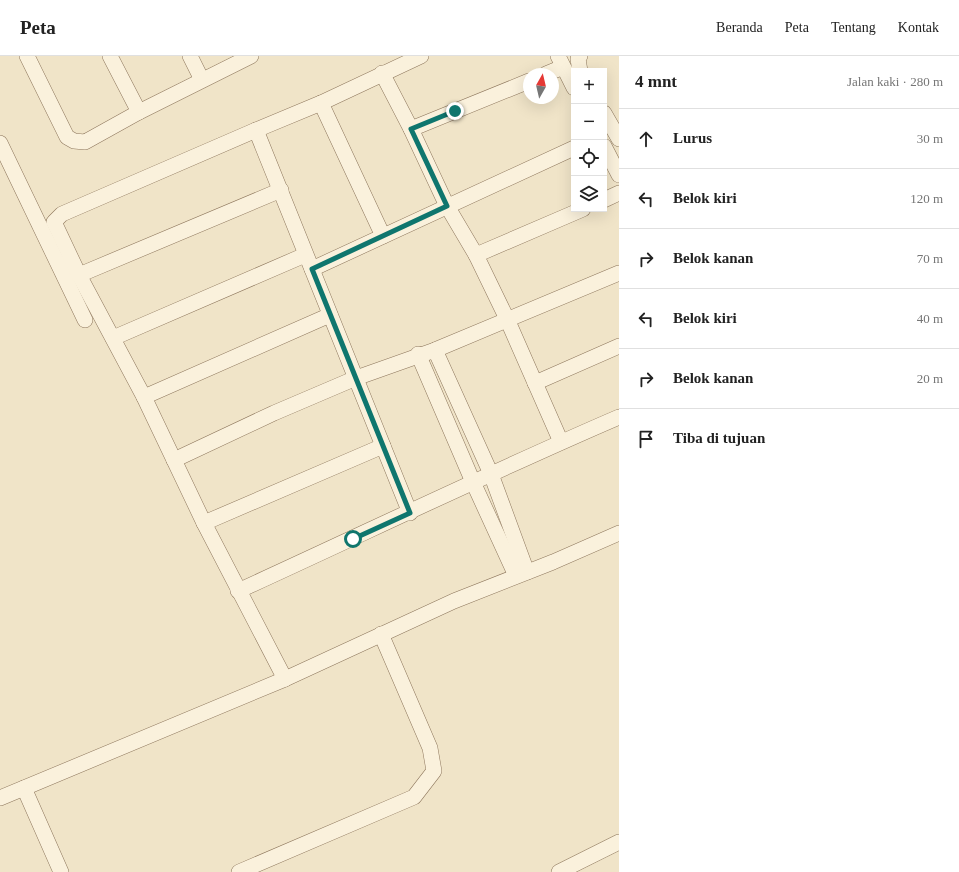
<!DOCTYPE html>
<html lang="id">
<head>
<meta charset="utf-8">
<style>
	body { margin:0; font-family:Georgia,serif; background:#f2f2f2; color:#222 }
	.controls { position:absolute; right:12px; top:12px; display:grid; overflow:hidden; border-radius:0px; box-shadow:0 4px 16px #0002 }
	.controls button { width:36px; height:36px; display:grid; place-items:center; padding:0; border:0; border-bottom:1px solid #e0e0e0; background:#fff; color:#222; font:20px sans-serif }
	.compass { position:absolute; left:523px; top:12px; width:36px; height:36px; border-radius:50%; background:#fff; box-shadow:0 4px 16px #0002; rotate:8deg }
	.stop { position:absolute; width:12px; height:12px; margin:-9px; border:3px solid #0f766e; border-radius:50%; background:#fff }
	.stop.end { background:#0f766e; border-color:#fff; box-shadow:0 1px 4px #0008 }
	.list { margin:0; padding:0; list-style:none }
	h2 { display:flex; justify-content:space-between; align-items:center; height:52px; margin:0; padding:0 16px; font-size:17px }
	h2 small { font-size:13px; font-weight:400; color:#767676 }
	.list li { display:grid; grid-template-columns:26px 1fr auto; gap:12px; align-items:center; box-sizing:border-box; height:60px; padding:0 16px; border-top:1px solid #e0e0e0 }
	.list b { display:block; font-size:15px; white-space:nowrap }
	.list em { font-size:13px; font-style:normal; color:#767676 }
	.icon { flex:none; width:22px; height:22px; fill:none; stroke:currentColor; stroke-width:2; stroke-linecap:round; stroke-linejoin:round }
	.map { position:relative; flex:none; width:619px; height:816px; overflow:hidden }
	header { display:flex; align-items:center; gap:24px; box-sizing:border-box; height:56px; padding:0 20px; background:#fff; border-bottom:1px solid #e0e0e0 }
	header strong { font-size:19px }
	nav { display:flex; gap:22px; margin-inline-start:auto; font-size:14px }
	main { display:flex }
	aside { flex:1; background:#fff }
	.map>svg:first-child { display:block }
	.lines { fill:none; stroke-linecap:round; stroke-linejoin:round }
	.minor-casing { stroke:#8d765c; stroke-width:16 }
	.minor { stroke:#faf1dc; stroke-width:15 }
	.route { stroke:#0f766e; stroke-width:5 }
</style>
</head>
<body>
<header>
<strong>Peta</strong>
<nav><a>Beranda</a><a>Peta</a><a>Tentang</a><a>Kontak</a></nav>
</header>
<main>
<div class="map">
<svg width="619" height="816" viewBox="0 0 619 816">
	<rect width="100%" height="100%" fill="#f0e4c8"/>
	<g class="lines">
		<defs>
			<g id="minor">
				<path d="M27,0L67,81L74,85L85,86L139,56L251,0"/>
				<path d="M110,0L139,56"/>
				<path d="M190,0L202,24"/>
				<path d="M558,0L574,32"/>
				<path d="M580,15L578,3L580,0"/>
				<path d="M382,17L411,73L447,150L476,199L507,263L561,386"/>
				<path d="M546,18L563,11"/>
				<path d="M321,47L383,180"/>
				<path d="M604,57L619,83"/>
				<path d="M411,73L529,25"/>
				<path d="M256,74L410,457"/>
				<path d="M0,87L85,264"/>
				<path d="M604,90L619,119"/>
				<path d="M604,144L619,137"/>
				<path d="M476,199L583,153"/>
				<path d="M312,213L574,92"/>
				<path d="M79,219L281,134"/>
				<path d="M113,282L305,199"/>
				<path d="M435,294L491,418L527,516"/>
				<path d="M418,298L473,426L516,520"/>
				<path d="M535,327L619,290"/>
				<path d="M144,341L330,259"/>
				<path d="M174,404L274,357L356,322L435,294L619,217"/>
				<path d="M204,467L383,390"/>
				<path d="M238,535C365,477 491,416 619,361"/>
				<path d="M285,623L204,467L144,341L79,219L54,166L62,158L256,74L321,47L421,0"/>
				<path d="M24,732L61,816"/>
				<path d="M0,742L285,623L454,545L553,506L619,477"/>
				<path d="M239,816L414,741L434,715L430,692L381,578"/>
				<path d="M559,816L619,786"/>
			</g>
		</defs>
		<use href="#minor" class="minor-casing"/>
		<use href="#minor" class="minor"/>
	</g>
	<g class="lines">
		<path class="route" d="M353,483L410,457L312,213L447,150L411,73L455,55"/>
	</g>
</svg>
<div class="controls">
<button>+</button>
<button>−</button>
<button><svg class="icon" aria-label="locate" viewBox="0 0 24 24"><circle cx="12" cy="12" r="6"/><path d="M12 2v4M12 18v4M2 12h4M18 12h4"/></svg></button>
<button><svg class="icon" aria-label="layers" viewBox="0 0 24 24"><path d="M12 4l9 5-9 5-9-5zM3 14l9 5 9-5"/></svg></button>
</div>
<svg class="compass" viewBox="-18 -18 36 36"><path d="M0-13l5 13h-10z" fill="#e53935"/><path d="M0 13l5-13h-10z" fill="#767676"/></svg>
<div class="stop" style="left:353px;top:483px"></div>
<div class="stop end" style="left:455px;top:55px"></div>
</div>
<aside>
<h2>4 mnt<small>Jalan kaki · 280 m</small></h2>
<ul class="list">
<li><svg class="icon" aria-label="ahead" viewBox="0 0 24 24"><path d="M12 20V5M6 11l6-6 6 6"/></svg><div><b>Lurus</b></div><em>30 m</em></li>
<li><svg class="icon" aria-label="left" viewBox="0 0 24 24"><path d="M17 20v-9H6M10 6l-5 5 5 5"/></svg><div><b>Belok kiri</b></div><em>120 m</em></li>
<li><svg class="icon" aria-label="right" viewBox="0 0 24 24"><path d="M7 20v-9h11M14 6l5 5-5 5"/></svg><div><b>Belok kanan</b></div><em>70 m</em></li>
<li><svg class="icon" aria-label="left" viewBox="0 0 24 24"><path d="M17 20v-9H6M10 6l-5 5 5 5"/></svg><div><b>Belok kiri</b></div><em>40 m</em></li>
<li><svg class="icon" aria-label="right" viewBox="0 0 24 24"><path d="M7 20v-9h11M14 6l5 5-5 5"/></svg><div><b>Belok kanan</b></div><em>20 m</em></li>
<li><svg class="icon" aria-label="arrive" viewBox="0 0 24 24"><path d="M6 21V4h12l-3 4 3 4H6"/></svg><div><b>Tiba di tujuan</b></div></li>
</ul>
</aside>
</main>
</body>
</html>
